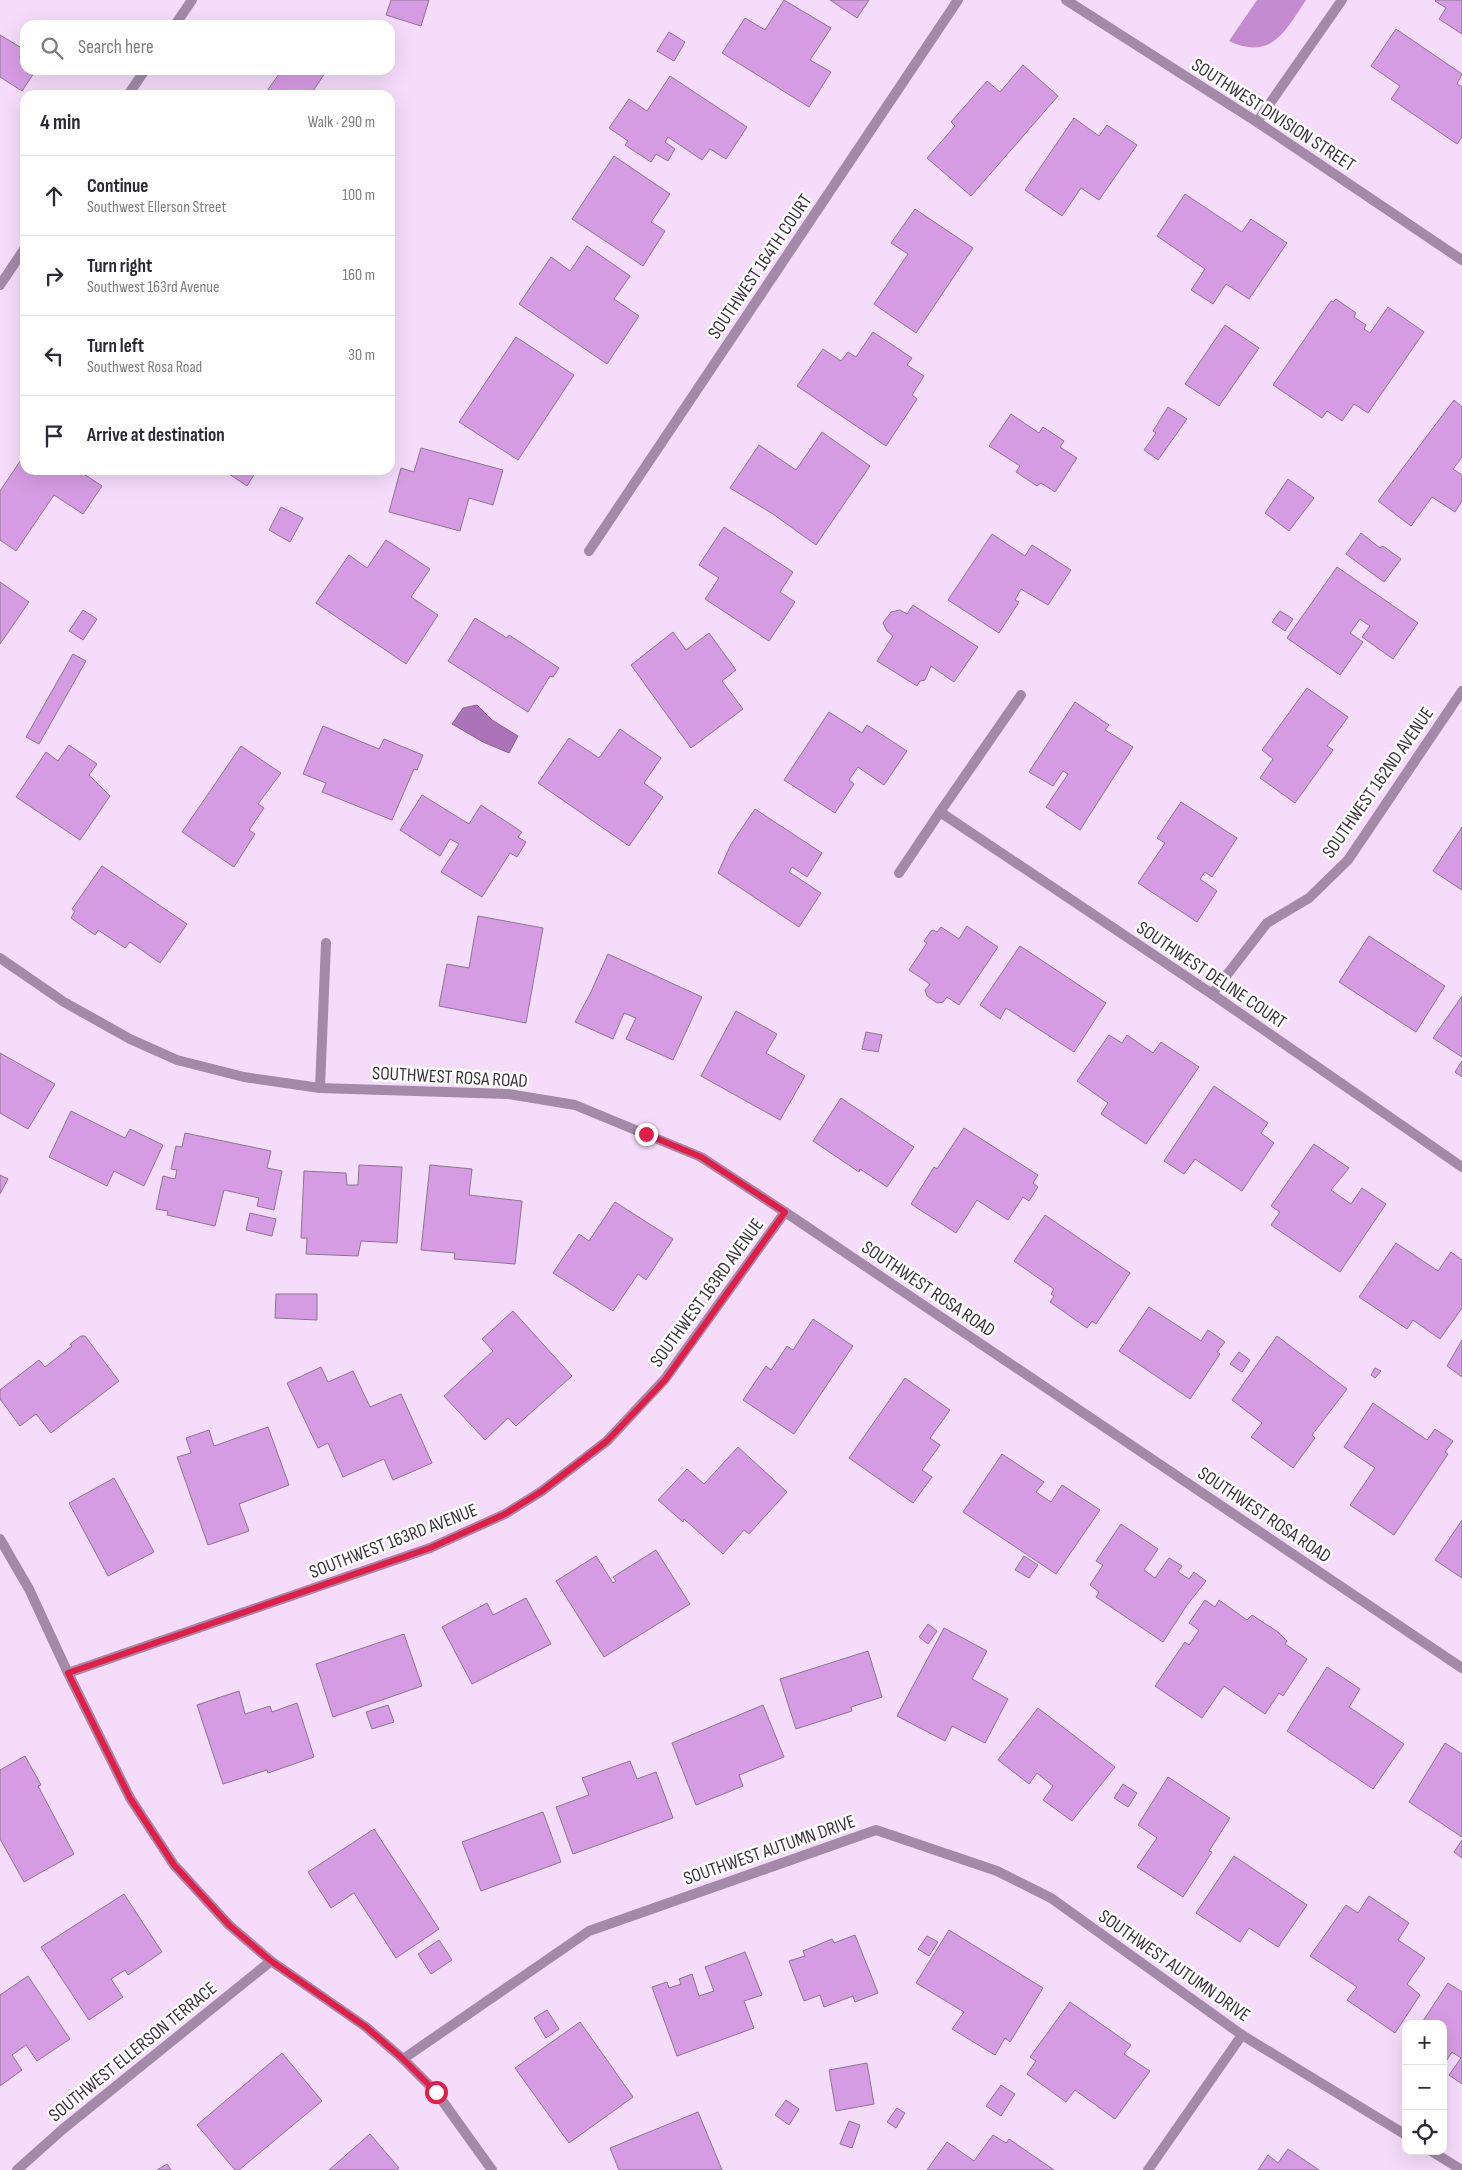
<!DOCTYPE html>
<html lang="en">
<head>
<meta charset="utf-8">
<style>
	body { margin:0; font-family:"Sofia Sans Condensed",sans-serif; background:#f7f7f7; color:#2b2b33 }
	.controls { position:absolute; right:15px; bottom:15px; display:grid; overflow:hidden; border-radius:10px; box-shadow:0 5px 20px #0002 }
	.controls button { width:45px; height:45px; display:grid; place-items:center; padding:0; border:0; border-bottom:1px solid #e1e1e2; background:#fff; color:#2b2b33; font:25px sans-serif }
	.stop { position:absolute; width:15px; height:15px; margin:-11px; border:4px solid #e11d48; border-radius:50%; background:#fff }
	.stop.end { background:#e11d48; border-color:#fff; box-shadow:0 1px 5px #0008 }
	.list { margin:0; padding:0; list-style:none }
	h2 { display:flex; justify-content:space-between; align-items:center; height:65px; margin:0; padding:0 20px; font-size:21px }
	h2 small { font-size:16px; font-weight:400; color:#7c7c81 }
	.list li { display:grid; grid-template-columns:32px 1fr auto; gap:15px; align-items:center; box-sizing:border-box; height:80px; padding:0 20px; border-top:1px solid #e1e1e2 }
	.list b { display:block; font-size:19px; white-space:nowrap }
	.list p { margin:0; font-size:16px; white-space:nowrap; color:#7c7c81 }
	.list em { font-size:16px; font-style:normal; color:#7c7c81 }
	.icon { flex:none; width:28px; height:28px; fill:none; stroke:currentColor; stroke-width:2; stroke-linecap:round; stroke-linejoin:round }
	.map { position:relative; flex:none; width:1462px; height:2170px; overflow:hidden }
	.search { position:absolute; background:#fff; box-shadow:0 5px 20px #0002; left:20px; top:20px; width:375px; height:55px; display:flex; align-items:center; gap:12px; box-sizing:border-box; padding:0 18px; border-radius:15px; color:#7c7c81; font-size:19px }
	.panel { position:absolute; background:#fff; box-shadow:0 5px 20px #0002; left:20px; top:90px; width:375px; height:385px; border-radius:15px }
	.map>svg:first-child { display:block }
	.forest { fill:#c48bd0 }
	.water { fill:#ac74b8; stroke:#8a6093 }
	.building { fill:#d69ce3; stroke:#8c7590 }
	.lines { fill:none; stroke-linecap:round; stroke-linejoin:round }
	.street { stroke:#a38aa8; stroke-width:10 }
	.route { stroke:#e11d48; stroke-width:6 }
	.labels { text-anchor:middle; stroke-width:5; stroke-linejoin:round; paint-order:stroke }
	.street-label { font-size:19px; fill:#3c323e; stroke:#fff }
</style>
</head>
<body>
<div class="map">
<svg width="1462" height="2170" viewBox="0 0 1462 2170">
	<rect width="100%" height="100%" fill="#f5dcfb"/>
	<path class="forest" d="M1257,0H1306C1285,31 1272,61 1229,41Z"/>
	<path class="water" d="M477,705L492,720L518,736L509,753L483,742L452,724L463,708Z"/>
	<g class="building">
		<path d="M391,0H429L421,26L386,15Z"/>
		<path d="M784,0L831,28L810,60L831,72L809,107L722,53L745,18L765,30Z"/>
		<path d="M830,0H869L857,18Z"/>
		<path d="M1436,0H1462V34L1439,19L1446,8L1435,1Z"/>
		<path d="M1396,29L1462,74L1457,84L1462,87V137L1457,144L1391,99L1400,86L1371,66Z"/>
		<path d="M669,32L685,42L674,61L657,51Z"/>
		<path d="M0,35L25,50V70H36L22,91L0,77Z"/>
		<path d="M1023,65L1058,96L971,196L927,158L955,126L951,122L987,81L1000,92Z"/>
		<path d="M282,70H327L313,91L319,95H264Z"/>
		<path d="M670,76L747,127L726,159L710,149L702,160L668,137L665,142L675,149L668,161L656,154L651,162L625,145L628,141L609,128L629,99L647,111Z"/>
		<path d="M1074,118L1099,136L1107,125L1137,145L1099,200L1081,188L1062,216L1025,190Z"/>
		<path d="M614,156L670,194L651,222L665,231L643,266L572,219Z"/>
		<path d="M1185,194L1242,232L1251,219L1287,243L1249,299L1226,284L1213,304L1191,290L1205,269L1157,236Z"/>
		<path d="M915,209L973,248L916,333L874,304L908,254L891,243Z"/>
		<path d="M587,246L630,276L614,299L639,316L607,364L519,304L551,257L570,271Z"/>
		<path d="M1336,299L1356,313L1354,317L1366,325L1364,329L1370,333L1388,307L1424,332L1368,413L1354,404L1342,421L1327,411L1322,418L1273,385L1331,301L1333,302Z"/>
		<path d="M1225,325L1259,348L1219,406L1185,384Z"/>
		<path d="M873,332L912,358L907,365L924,376L912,395L917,399L886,446L797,386L823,349L841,361L848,352L856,357Z"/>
		<path d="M516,337L574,375L518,460L459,422Z"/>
		<path d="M1454,400L1462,407V457L1453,469L1462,475V501L1455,512L1432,497L1411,526L1378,501Z"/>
		<path d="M1168,407L1187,419L1158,460L1144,450L1156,433L1153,431Z"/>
		<path d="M1011,414L1039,433L1043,427L1064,441L1060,447L1077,458L1055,492L1041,483L1037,486L1016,472L1020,466L989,446Z"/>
		<path d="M822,432L870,466L816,545L773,514L730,488L759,445L796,470Z"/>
		<path d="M421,448L503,470L493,505L469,498L460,531L389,512L401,468L414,472Z"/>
		<path d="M25,454V470H82L81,472L102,486L83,514L54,495L16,551L0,540V491Z"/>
		<path d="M223,470H257L247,486Z"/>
		<path d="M1288,479L1314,498L1289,531L1265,513Z"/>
		<path d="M281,507L303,518L290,542L269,530Z"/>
		<path d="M724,527L793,572L780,592L795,602L769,641L705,599L719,578L699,565Z"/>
		<path d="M1361,533L1380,548L1383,546L1401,559L1384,582L1346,554Z"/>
		<path d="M992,534L1025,556L1032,545L1071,570L1048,605L1021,589L1015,600L1019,602L999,633L948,600Z"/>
		<path d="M386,540L430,569L411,597L438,615L406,664L316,603L349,555L367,568Z"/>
		<path d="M1337,567L1418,623L1393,659L1362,637L1370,626L1360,619L1350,633L1363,642L1340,675L1287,638Z"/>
		<path d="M0,582L29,602L0,644Z"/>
		<path d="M913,605L978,647L954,682L931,666L925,680L920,681L917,686L877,661L893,636L887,631L883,623L891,612L900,610L907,614Z"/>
		<path d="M83,610L97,619L83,640L69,631Z"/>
		<path d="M1280,611L1293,619L1285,631L1272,622Z"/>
		<path d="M475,618L507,638L509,635L559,668L553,677L550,676L528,712L448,661Z"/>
		<path d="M673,632L686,650L709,633L736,670L722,681L743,709L691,748L631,665Z"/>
		<path d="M73,654L86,661L39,744L26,737Z"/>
		<path d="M1307,688L1348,717L1327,746L1333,750L1295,803L1260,778L1273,759L1262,750Z"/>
		<path d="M1075,702L1109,725L1105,730L1133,747L1080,830L1046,807L1068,774L1063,771L1053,786L1029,772Z"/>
		<path d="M829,712L862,733L867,725L907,751L884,785L858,767L849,780L854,784L835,813L784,780Z"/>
		<path d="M323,726L379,749L384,739L423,755L417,770L414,769L392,820L322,792L326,783L303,774Z"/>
		<path d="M620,729L661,758L644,783L663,797L629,846L538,783L569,738L599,758Z"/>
		<path d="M69,745L97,764L89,775L110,796L80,840L16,797L46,752L58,761Z"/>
		<path d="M241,746L281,773L258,804L264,808L249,830L255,834L234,867L182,832Z"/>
		<path d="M422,795L469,824L481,805L522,832L518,837L526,842L517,857L510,853L482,897L441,872L459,844L450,839L440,856L400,830Z"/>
		<path d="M1181,802L1237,838L1212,877L1205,872L1200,879L1217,891L1197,922L1138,883L1165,843L1157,838Z"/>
		<path d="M755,809L822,853L807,877L792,867L789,872L821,893L799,927L718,873L731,844Z"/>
		<path d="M1462,827V890L1433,871Z"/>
		<path d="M102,866L187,924L160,963L130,942L125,948L98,930L95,935L71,918L75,911L72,909Z"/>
		<path d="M478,916L543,928L526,1023L439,1006L447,964L469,968Z"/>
		<path d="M967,926L998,947L959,1005L947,997L943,1002L937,1003L927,996L925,990L930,984L909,970L927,943L924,941L931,931L933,930L937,932L941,927L959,939Z"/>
		<path d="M1369,936L1445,986L1416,1032L1339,982Z"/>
		<path d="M1020,946L1106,1003L1074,1052L1006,1008L1000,1019L980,1005Z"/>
		<path d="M608,954L702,997L673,1060L626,1039L636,1018L624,1013L613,1039L575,1022L590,994Z"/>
		<path d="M1462,996V1057L1433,1038Z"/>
		<path d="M736,1011L777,1034L766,1053L805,1076L780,1120L701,1076Z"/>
		<path d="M866,1032L882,1035L878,1052L862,1049Z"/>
		<path d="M1109,1035L1122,1043L1127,1035L1153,1053L1161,1042L1199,1067L1146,1144L1101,1114L1108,1103L1077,1081Z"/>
		<path d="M0,1053L55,1084L28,1129L0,1113Z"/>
		<path d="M1462,1061V1077L1455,1072Z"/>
		<path d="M1214,1086L1268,1123L1261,1133L1274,1143L1242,1191L1195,1159L1184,1174L1164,1161Z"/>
		<path d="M841,1098L914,1147L887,1187L860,1169L859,1172L813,1141Z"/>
		<path d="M71,1111L125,1138L130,1129L163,1145L144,1186L114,1171L107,1186L49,1157Z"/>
		<path d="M964,1128L1038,1175L1033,1183L1038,1187L1029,1201L1023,1197L1008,1220L977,1200L956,1233L911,1204L934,1167L937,1169Z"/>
		<path d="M185,1133L271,1151L267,1168L282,1171L274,1210L257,1206L259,1198L224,1190L215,1226L167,1215L168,1211L156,1209L163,1176L175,1179L177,1170L171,1169L176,1146L182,1147Z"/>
		<path d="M1314,1144L1349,1168L1331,1190L1351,1204L1362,1188L1386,1204L1340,1272L1271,1225L1280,1212L1271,1206Z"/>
		<path d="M359,1165L402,1167L397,1243L361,1241L358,1256L306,1254L307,1238H301L304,1171L346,1173L347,1185H358Z"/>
		<path d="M430,1165L472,1169L469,1195L522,1201L515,1264L454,1259L455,1253L421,1250Z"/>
		<path d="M0,1175L8,1179L0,1194Z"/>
		<path d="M615,1202L673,1239L646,1280L638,1274L613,1311L553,1273L579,1234L589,1241Z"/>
		<path d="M250,1213L276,1219L272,1236L246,1230Z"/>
		<path d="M1045,1215L1130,1273L1096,1324L1092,1321L1087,1328L1050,1302L1054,1296L1051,1294L1054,1289L1014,1261Z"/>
		<path d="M1396,1243L1438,1271L1451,1252L1462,1260V1308L1440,1339L1413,1320L1407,1329L1359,1297Z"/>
		<path d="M276,1294H317V1320L275,1318Z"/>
		<path d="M1149,1307L1201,1341L1208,1330L1225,1342L1217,1352L1220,1354L1190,1399L1119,1351Z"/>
		<path d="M513,1311L572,1376L516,1426L508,1418L485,1440L444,1396L493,1351L482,1339Z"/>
		<path d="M813,1319L853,1346L794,1434L743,1400L766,1366L771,1370L787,1346L793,1350Z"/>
		<path d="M81,1336H85L119,1381L51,1433L36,1414L20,1426L0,1399V1390L39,1360L45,1367L72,1346L70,1344Z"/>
		<path d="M1277,1336L1347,1389L1312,1435L1315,1438L1293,1468L1251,1437L1262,1423L1232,1400Z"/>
		<path d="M1462,1340V1377L1447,1366Z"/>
		<path d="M1239,1352L1250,1360L1242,1372L1230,1364Z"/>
		<path d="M321,1367L328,1382L353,1371L370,1407L401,1394L432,1463L393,1480L384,1459L343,1477L328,1443L318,1448L287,1383Z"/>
		<path d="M1375,1368L1381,1371L1375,1378L1371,1375Z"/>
		<path d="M905,1378L950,1410L930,1438L940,1445L922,1470L932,1477L913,1503L849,1458Z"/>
		<path d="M1373,1403L1427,1440L1435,1429L1453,1441L1445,1452L1448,1454L1394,1535L1350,1505L1375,1468L1344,1447Z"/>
		<path d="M268,1427L289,1485L239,1504L249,1531L208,1545L177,1457L191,1453L186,1438L209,1430L214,1446Z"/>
		<path d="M738,1447L787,1492L749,1534L744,1530L723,1554L684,1519L683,1522L658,1500L687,1469L704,1484Z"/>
		<path d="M1002,1454L1044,1482L1036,1492L1051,1502L1062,1485L1100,1510L1056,1574L963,1512Z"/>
		<path d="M114,1478L154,1552L108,1576L69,1503Z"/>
		<path d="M1462,1520V1578L1435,1560Z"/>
		<path d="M1121,1524L1158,1549L1144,1570L1155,1578L1169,1558L1182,1566L1178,1572L1189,1579L1194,1572L1206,1581L1187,1605L1163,1642L1096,1597L1099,1592L1090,1585L1103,1565L1096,1561Z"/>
		<path d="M656,1550L690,1604L604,1657L556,1581L596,1556L613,1583L616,1581L613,1577Z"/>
		<path d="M1024,1556L1038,1565L1029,1578L1015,1570Z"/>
		<path d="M526,1598L551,1644L472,1684L442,1627L487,1603L493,1615Z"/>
		<path d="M1205,1600L1215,1607L1219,1600L1247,1620L1252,1615L1278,1632L1287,1641L1285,1644L1307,1659L1283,1696L1279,1693L1265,1714L1224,1686L1202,1718L1155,1686L1185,1642L1189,1645L1199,1630L1189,1623Z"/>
		<path d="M928,1624L937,1631L928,1644L919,1637Z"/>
		<path d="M944,1628L987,1651L972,1679L1008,1699L985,1743L952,1726L945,1741L897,1716Z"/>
		<path d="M404,1634L422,1686L333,1717L316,1664Z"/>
		<path d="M868,1651L882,1697L851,1707L852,1711L796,1729L780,1679Z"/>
		<path d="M1327,1667L1360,1689L1349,1707L1404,1744L1373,1789L1287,1731Z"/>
		<path d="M239,1691L245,1714L270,1706L272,1712L297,1703L314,1757L268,1773L267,1770L223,1784L197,1705Z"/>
		<path d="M388,1705L394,1722L372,1729L366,1712Z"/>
		<path d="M763,1705L784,1757L739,1775L743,1786L696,1805L672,1743Z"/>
		<path d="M1038,1708L1115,1767L1072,1821L1043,1800L1053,1786L1037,1773L1029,1784L998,1760Z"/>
		<path d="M1445,1743L1462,1754V1837L1409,1802Z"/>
		<path d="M25,1756L41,1785L38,1786L74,1854L24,1882L0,1839V1770Z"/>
		<path d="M630,1761L637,1779L656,1772L673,1818L573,1854L556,1807L589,1795L582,1778Z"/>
		<path d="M1168,1777L1230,1818L1209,1851L1212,1852L1183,1897L1137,1867L1157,1838L1138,1825Z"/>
		<path d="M1123,1784L1137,1793L1128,1807L1114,1798Z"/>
		<path d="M543,1812L561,1862L481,1891L462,1842Z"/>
		<path d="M374,1829L439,1929L396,1958L354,1893L331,1908L308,1872Z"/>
		<path d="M1462,1840V1858L1454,1852Z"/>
		<path d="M1234,1856L1307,1905L1278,1947L1249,1928L1240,1942L1196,1913Z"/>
		<path d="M124,1894L162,1952L128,1975L125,1970L111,1979L123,1997L89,2020L41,1947Z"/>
		<path d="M1369,1896L1409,1923L1398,1940L1425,1958L1407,1984L1420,1995L1395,2033L1347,2000L1357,1987L1310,1956L1346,1905L1358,1913Z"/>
		<path d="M949,1930L1043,1988L1010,2042L1005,2038L995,2055L952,2029L964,2012L916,1983Z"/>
		<path d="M855,1935L878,1993L855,2002L853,1996L824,2007L820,1995L804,2001L789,1961L805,1956L803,1951L832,1939L834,1943Z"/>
		<path d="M927,1936L938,1942L929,1956L918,1949Z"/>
		<path d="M439,1940L452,1960L431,1974L418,1954Z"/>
		<path d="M745,1952L762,1995L744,2001L754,2028L677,2056L652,1987L667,1982L669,1988L681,1984L679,1979L692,1974L699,1996L714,1991L705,1967Z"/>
		<path d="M28,1976L70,2039L37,2061L26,2045L12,2055L22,2070L0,2086V1995Z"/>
		<path d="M1448,1983L1462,1992V2084L1449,2075L1461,2058L1452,2052L1445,2063L1443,2061V2024H1421Z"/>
		<path d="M1070,2002L1131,2045L1124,2054L1150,2071L1115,2119L1075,2090L1066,2102L1027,2074L1036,2061L1030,2057Z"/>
		<path d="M547,2010L559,2029L546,2038L534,2018Z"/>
		<path d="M580,2022L633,2097L569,2143L515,2068Z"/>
		<path d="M282,2053L322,2101L239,2170H235L197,2125Z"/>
		<path d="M867,2063L874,2104L836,2111L829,2070Z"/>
		<path d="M1001,2085L1015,2094L1001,2116L986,2106Z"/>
		<path d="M786,2100L799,2109L789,2125L775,2115Z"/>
		<path d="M897,2108L905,2113L896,2128L887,2122Z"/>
		<path d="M698,2112L722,2170H619L610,2148Z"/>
		<path d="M849,2121L860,2125L852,2148L840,2144Z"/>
		<path d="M370,2134L399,2168L397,2170H329Z"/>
		<path d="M993,2135L1006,2143L1009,2139L1054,2170H927L947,2142L974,2161Z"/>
		<path d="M1288,2149L1319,2170H1258L1268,2155L1278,2163Z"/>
		<path d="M167,2164L171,2170H157Z"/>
	</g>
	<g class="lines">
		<g class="street">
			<path d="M1066,0L1257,122L1462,260"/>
			<path d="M175,25L192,0"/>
			<path d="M128,95L145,70"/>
			<path d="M1257,122L1342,0"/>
			<path d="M0,285L25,248"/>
			<path d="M589,551L958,0"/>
			<path d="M1021,695L940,812L1212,994L1462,1167"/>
			<path d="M899,873L940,812"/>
			<path d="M0,958L64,1002L130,1039L177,1060L244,1077L320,1088L508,1094L575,1105L701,1157L785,1212L1462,1668"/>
			<path d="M1212,994L1267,923L1309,898L1348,860L1462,691"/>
			<path d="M320,1088L326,943"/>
			<path d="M0,1539L29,1589L68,1673L130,1798L174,1865L229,1925L271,1961L366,2027L403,2059L436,2092L492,2170"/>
			<path d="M68,1673L430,1548L505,1514L542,1491L607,1441L665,1379L785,1212"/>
			<path d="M403,2059L589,1931L876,1830L997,1871L1051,1898L1242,2035L1406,2135"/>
			<path d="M1431,2151L1462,2170"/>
			<path d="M17,2170L63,2129L271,1961"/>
			<path d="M1148,2170L1242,2035"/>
		</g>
	</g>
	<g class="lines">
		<path class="route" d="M436,2092L403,2059L366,2027L271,1961L229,1925L174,1865L130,1798L68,1673L430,1548L505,1514L542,1491L607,1441L665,1380L785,1212L701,1157L646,1134"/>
	</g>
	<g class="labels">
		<g class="street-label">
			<text transform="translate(1274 114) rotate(33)" y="7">SOUTHWEST DIVISION STREET</text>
			<text transform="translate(759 266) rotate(-56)" y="7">SOUTHWEST 164TH COURT</text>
			<text transform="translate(1377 782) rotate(-55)" y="7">SOUTHWEST 162ND AVENUE</text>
			<text transform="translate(1212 974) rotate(34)" y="7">SOUTHWEST DELINE COURT</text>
			<text transform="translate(450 1076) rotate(3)" y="7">SOUTHWEST ROSA ROAD</text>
			<text transform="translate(929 1288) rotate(34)" y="7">SOUTHWEST ROSA ROAD</text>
			<text transform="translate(706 1292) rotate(-54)" y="7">SOUTHWEST 163RD AVENUE</text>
			<text transform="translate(1265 1514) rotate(34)" y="7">SOUTHWEST ROSA ROAD</text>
			<text transform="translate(393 1540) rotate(-21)" y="7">SOUTHWEST 163RD AVENUE</text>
			<text transform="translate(769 1849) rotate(-19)" y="7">SOUTHWEST AUTUMN DRIVE</text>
			<text transform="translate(1175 1965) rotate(35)" y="7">SOUTHWEST AUTUMN DRIVE</text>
			<text transform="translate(132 2051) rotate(-39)" y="7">SOUTHWEST ELLERSON TERRACE</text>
		</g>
	</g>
</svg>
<div class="controls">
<button>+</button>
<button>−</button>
<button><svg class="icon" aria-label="locate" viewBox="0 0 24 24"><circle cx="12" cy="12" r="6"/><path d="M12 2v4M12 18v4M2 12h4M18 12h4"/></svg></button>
</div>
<div class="stop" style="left:436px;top:2092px"></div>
<div class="stop end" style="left:646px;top:1134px"></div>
<div class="search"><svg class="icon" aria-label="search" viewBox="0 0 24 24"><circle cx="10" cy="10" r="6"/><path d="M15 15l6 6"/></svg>Search here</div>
<section class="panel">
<h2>4 min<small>Walk · 290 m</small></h2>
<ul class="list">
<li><svg class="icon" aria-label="ahead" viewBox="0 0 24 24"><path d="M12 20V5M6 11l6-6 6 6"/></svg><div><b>Continue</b><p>Southwest Ellerson Street</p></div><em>100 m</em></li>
<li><svg class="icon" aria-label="right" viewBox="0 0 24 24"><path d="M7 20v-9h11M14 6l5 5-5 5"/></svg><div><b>Turn right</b><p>Southwest 163rd Avenue</p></div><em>160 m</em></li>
<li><svg class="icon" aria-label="left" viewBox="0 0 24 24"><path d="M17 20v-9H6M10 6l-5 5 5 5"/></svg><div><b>Turn left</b><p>Southwest Rosa Road</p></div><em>30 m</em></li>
<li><svg class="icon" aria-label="arrive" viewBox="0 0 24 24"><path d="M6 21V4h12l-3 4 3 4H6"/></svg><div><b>Arrive at destination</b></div></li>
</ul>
</section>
</div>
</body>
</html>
